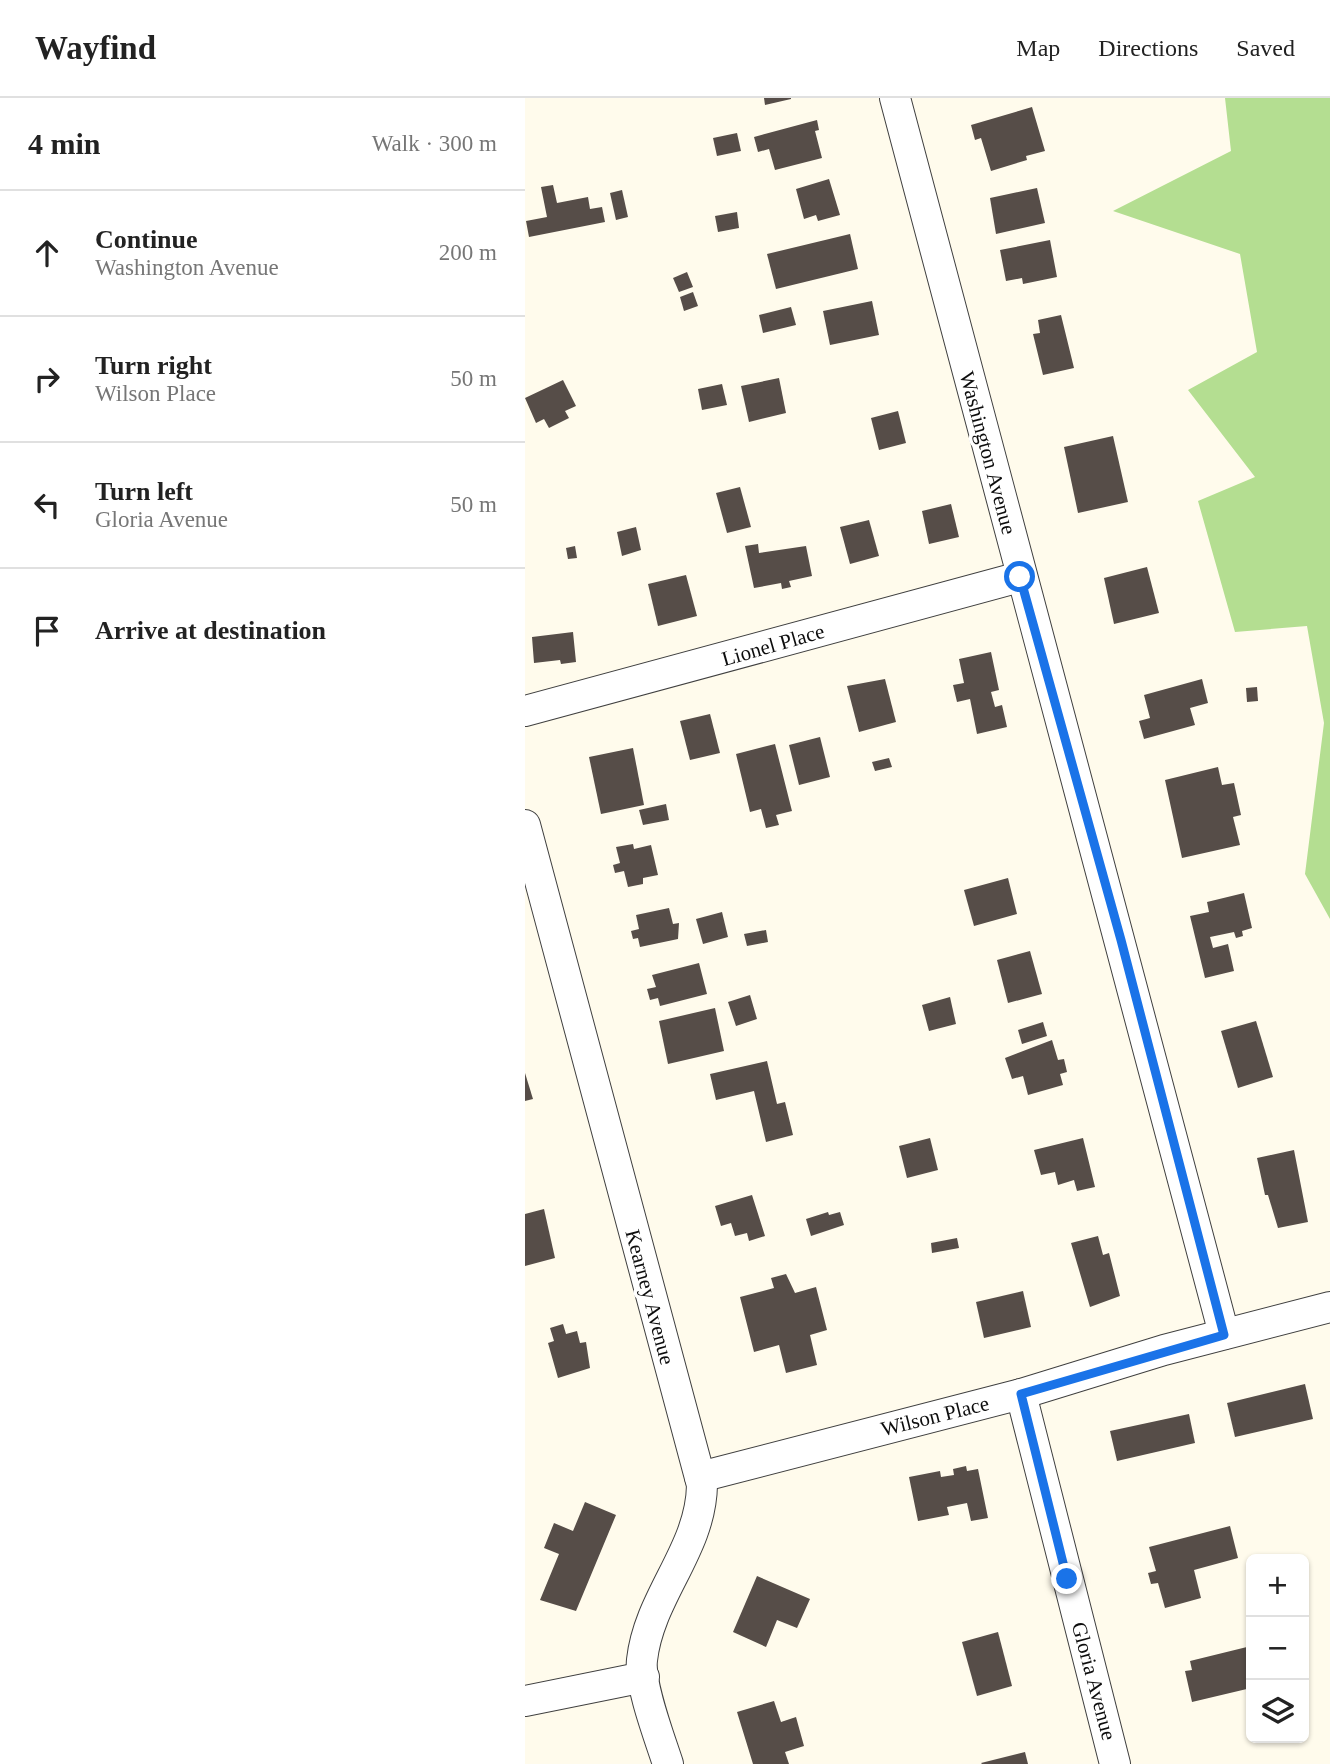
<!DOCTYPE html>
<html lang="en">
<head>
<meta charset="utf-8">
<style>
	body { margin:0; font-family:Georgia,serif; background:#f6f6f6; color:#222 }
	.controls { position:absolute; right:21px; bottom:21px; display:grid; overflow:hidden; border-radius:10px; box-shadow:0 2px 5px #0004 }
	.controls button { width:63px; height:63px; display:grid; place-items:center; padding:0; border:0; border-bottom:2px solid #e0e0e0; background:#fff; color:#222; font:35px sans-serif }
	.stop { position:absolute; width:21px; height:21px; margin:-16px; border:5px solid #1a73e8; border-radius:50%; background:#fff }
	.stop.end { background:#1a73e8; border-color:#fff; box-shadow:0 2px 7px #0008 }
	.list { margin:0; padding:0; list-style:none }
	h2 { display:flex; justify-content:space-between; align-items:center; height:91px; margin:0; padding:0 28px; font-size:30px }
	h2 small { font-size:23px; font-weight:400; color:#767676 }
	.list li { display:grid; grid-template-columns:46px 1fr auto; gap:21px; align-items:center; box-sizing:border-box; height:126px; padding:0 28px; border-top:2px solid #e0e0e0 }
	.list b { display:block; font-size:26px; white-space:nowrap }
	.list p { margin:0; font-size:23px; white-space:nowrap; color:#767676 }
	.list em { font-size:23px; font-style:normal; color:#767676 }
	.icon { flex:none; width:38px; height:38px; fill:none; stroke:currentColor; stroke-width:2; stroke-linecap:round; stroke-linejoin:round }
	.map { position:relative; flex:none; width:805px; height:1666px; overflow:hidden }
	header { display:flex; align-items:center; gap:42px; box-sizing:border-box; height:98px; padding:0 35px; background:#fff; border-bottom:2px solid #e0e0e0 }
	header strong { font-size:33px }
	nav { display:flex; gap:38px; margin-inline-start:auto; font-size:24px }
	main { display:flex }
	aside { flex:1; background:#fff }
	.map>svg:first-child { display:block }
	.forest { fill:#b4de91 }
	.building { fill:#564d48 }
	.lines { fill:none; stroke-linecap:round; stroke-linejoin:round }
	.street-casing { stroke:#404040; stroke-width:32 }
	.street { stroke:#fff; stroke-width:30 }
	.route { stroke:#1a73e8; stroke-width:9 }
	.labels { text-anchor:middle; stroke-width:7; stroke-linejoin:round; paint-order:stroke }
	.street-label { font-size:21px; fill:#0d0d0d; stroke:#fff }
</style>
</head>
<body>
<header>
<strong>Wayfind</strong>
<nav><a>Map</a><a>Directions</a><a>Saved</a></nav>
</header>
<main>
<aside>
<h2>4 min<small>Walk · 300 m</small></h2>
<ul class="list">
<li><svg class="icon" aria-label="ahead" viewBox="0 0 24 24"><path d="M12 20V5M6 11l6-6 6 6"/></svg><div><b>Continue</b><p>Washington Avenue</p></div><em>200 m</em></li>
<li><svg class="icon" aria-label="right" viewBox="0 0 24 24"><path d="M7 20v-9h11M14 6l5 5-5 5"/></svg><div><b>Turn right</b><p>Wilson Place</p></div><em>50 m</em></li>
<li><svg class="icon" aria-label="left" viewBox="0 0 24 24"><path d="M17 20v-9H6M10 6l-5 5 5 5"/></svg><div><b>Turn left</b><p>Gloria Avenue</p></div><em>50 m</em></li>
<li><svg class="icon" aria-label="arrive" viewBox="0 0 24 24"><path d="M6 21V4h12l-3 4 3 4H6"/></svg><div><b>Arrive at destination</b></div></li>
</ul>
</aside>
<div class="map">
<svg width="805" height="1666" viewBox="0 0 805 1666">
	<rect width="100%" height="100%" fill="#fffbec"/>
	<path class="forest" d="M700,0H805V821L780,776L799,625L782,528L710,534L673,403L730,379L663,292L732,254L715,156L588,113L706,53Z"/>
	<g class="building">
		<path d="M239,0H266V1L240,7Z"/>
		<path d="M507,9L520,53L501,58L502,62L466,73L456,40L450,42L446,27Z"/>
		<path d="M292,22L294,32L290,33L297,60L250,72L244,51L233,54L229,39Z"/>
		<path d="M212,35L216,53L192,58L188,40Z"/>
		<path d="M304,81L315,117L293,123L291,117L279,121L271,91Z"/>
		<path d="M28,87L32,105L63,99L65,111L77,109L80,124L4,139L1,123L22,119L16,89Z"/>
		<path d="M512,90L520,125L471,136L465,100Z"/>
		<path d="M97,92L103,119L91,122L85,95Z"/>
		<path d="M212,114L214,130L193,134L190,118Z"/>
		<path d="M325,136L333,171L251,191L242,156Z"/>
		<path d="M525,142L532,179L498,186L497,180L481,183L475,152Z"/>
		<path d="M162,174L168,189L154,194L148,180Z"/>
		<path d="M168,194L173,208L159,213L155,199Z"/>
		<path d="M347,203L354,237L305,247L298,213Z"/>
		<path d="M266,209L271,227L238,235L234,217Z"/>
		<path d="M536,217L549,270L518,277L508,236L515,235L513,222Z"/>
		<path d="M254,280L261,315L224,324L216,288Z"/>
		<path d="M38,282L51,308L40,313L44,320L24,330L19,321L11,325L0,300Z"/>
		<path d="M197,286L202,307L177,312L173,291Z"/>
		<path d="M373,313L381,345L354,352L346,320Z"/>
		<path d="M588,338L603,404L553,415L539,349Z"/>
		<path d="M215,389L226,429L202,435L191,395Z"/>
		<path d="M426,406L434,439L404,446L397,413Z"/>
		<path d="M344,422L354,458L325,466L315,429Z"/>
		<path d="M111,429L116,452L97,458L92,434Z"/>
		<path d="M233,446L234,455L281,448L287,478L264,483L266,489L257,491L256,485L229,490L220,448Z"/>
		<path d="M50,448L52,460L43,461L41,450Z"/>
		<path d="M622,469L634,515L589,526L579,480Z"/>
		<path d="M161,477L172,518L133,528L123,486Z"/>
		<path d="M48,534L51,564L36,566L35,562L9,565L7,539Z"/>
		<path d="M466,554L474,592L466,594L470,609L477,607L482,629L452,636L445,601L432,604L428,587L439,585L434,561Z"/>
		<path d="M360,581L371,624L334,634L322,588Z"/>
		<path d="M677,581L683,605L665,610L670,627L619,641L614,623L625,620L619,597Z"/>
		<path d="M732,589L733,603L722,604L721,590Z"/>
		<path d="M185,616L195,655L165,662L155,623Z"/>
		<path d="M295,639L305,679L274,687L264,647Z"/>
		<path d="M250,646L267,713L251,717L254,727L241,730L236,711L225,714L211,656Z"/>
		<path d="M108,650L119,707L76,716L64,659Z"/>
		<path d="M364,660L367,669L350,673L347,664Z"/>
		<path d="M693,669L697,687L709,685L716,717L708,719L715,747L657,760L640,682Z"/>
		<path d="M141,706L144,722L118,727L114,712Z"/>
		<path d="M108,746L109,751L126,747L133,777L118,780V786L103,789L99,773L90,775L88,767L95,765L91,749Z"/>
		<path d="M483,780L492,816L449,828L439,792Z"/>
		<path d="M719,795L727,830L717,833L718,838L711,840L709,834L685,839L688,850L703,846L709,873L680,880L665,818L684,814L682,804Z"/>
		<path d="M144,810L148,826L154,825L153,841L115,849L113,840L108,841L106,833L114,831L111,817Z"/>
		<path d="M197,814L203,839L178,846L171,821Z"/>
		<path d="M241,832L243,844L222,848L219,836Z"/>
		<path d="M505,853L517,896L483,905L472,862Z"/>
		<path d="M174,865L182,896L135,908L133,900L125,902L122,891L131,889L127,877Z"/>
		<path d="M225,897L232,921L211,928L203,904Z"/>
		<path d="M425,899L431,926L404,933L397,907Z"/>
		<path d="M190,910L199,953L143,966L134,923Z"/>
		<path d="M731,923L748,979L713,990L696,933Z"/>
		<path d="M518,924L522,938L497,946L493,932Z"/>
		<path d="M527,942L533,962L539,961L542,974L535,976L538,987L503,997L498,978L487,981L480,960Z"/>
		<path d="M242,963L252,1006L260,1004L268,1037L241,1044L229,993L191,1002L185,976Z"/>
		<path d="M0,975L8,1001L0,1003Z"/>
		<path d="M405,1040L413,1072L382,1080L374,1048Z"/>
		<path d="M558,1040L570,1089L552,1093L549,1082L533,1087L530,1074L516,1077L509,1052Z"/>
		<path d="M769,1052L783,1124L753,1130L743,1097H740L732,1060Z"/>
		<path d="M227,1097L240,1138L224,1143L222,1135L210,1138L206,1125L196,1128L190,1108Z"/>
		<path d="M19,1111L30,1160L0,1168V1116Z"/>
		<path d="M303,1114L304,1117L315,1114L319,1127L286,1138L281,1121Z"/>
		<path d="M573,1138L578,1157L584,1155L595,1198L565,1209L546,1145Z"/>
		<path d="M432,1140L434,1150L407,1155L406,1145Z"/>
		<path d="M261,1176L270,1195L291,1189L302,1232L285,1237L292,1267L261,1275L254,1247L229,1254L215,1199L249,1190L246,1180Z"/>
		<path d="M498,1193L506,1229L459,1240L451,1204Z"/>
		<path d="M38,1226L41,1236L52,1233L55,1245L61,1244L65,1270L33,1280L23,1245L29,1243L25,1230Z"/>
		<path d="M780,1286L788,1321L710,1339L702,1305Z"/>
		<path d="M664,1316L670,1345L592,1363L585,1333Z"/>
		<path d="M441,1368L442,1373L453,1371L463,1420L446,1423L442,1405L422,1409L424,1417L393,1423L384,1379L415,1373L416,1379L429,1377L428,1371Z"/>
		<path d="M60,1404L91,1417L51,1513L15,1502L34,1456L19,1450L29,1425L48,1433Z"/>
		<path d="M705,1428L713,1460L669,1472L676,1500L640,1510L633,1485L626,1486L623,1475L631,1473L624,1449Z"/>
		<path d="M232,1478L285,1501L272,1530L252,1522L241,1549L208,1534Z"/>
		<path d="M473,1534L487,1588L452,1598L437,1544Z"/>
		<path d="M726,1548V1590L667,1604L660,1573L667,1572L665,1563Z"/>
		<path d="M249,1603L256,1624L271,1619L279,1648L260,1654L264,1666H228L212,1614Z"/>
		<path d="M500,1654L503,1666H457L456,1665Z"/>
	</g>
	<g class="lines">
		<defs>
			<g id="street">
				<path d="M370,0L699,1236"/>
				<path d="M0,613L495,479"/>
				<path d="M0,727L177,1387C176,1452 124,1498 117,1562C114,1586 135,1641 143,1666"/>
				<path d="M496,1296L590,1666"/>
				<path d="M175,1379L496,1296L639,1252L805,1209"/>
				<path d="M0,1603L119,1579"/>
			</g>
		</defs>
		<use href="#street" class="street-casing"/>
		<use href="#street" class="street"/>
	</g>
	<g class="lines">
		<path class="route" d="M495,479L596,842L699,1237L496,1296L542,1481"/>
	</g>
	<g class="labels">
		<g class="street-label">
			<text transform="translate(463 355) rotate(75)" y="7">Washington Avenue</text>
			<text transform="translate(248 547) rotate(-16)" y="7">Lionel Place</text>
			<text transform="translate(125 1199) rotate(75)" y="7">Kearney Avenue</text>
			<text transform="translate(410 1318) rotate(-14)" y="7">Wilson Place</text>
			<text transform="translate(569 1583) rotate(75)" y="7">Gloria Avenue</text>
		</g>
	</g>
</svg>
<div class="controls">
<button>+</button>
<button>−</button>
<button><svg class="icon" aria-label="layers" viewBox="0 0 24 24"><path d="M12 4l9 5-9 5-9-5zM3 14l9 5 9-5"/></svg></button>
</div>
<div class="stop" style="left:495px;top:479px"></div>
<div class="stop end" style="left:542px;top:1481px"></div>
</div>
</main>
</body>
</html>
